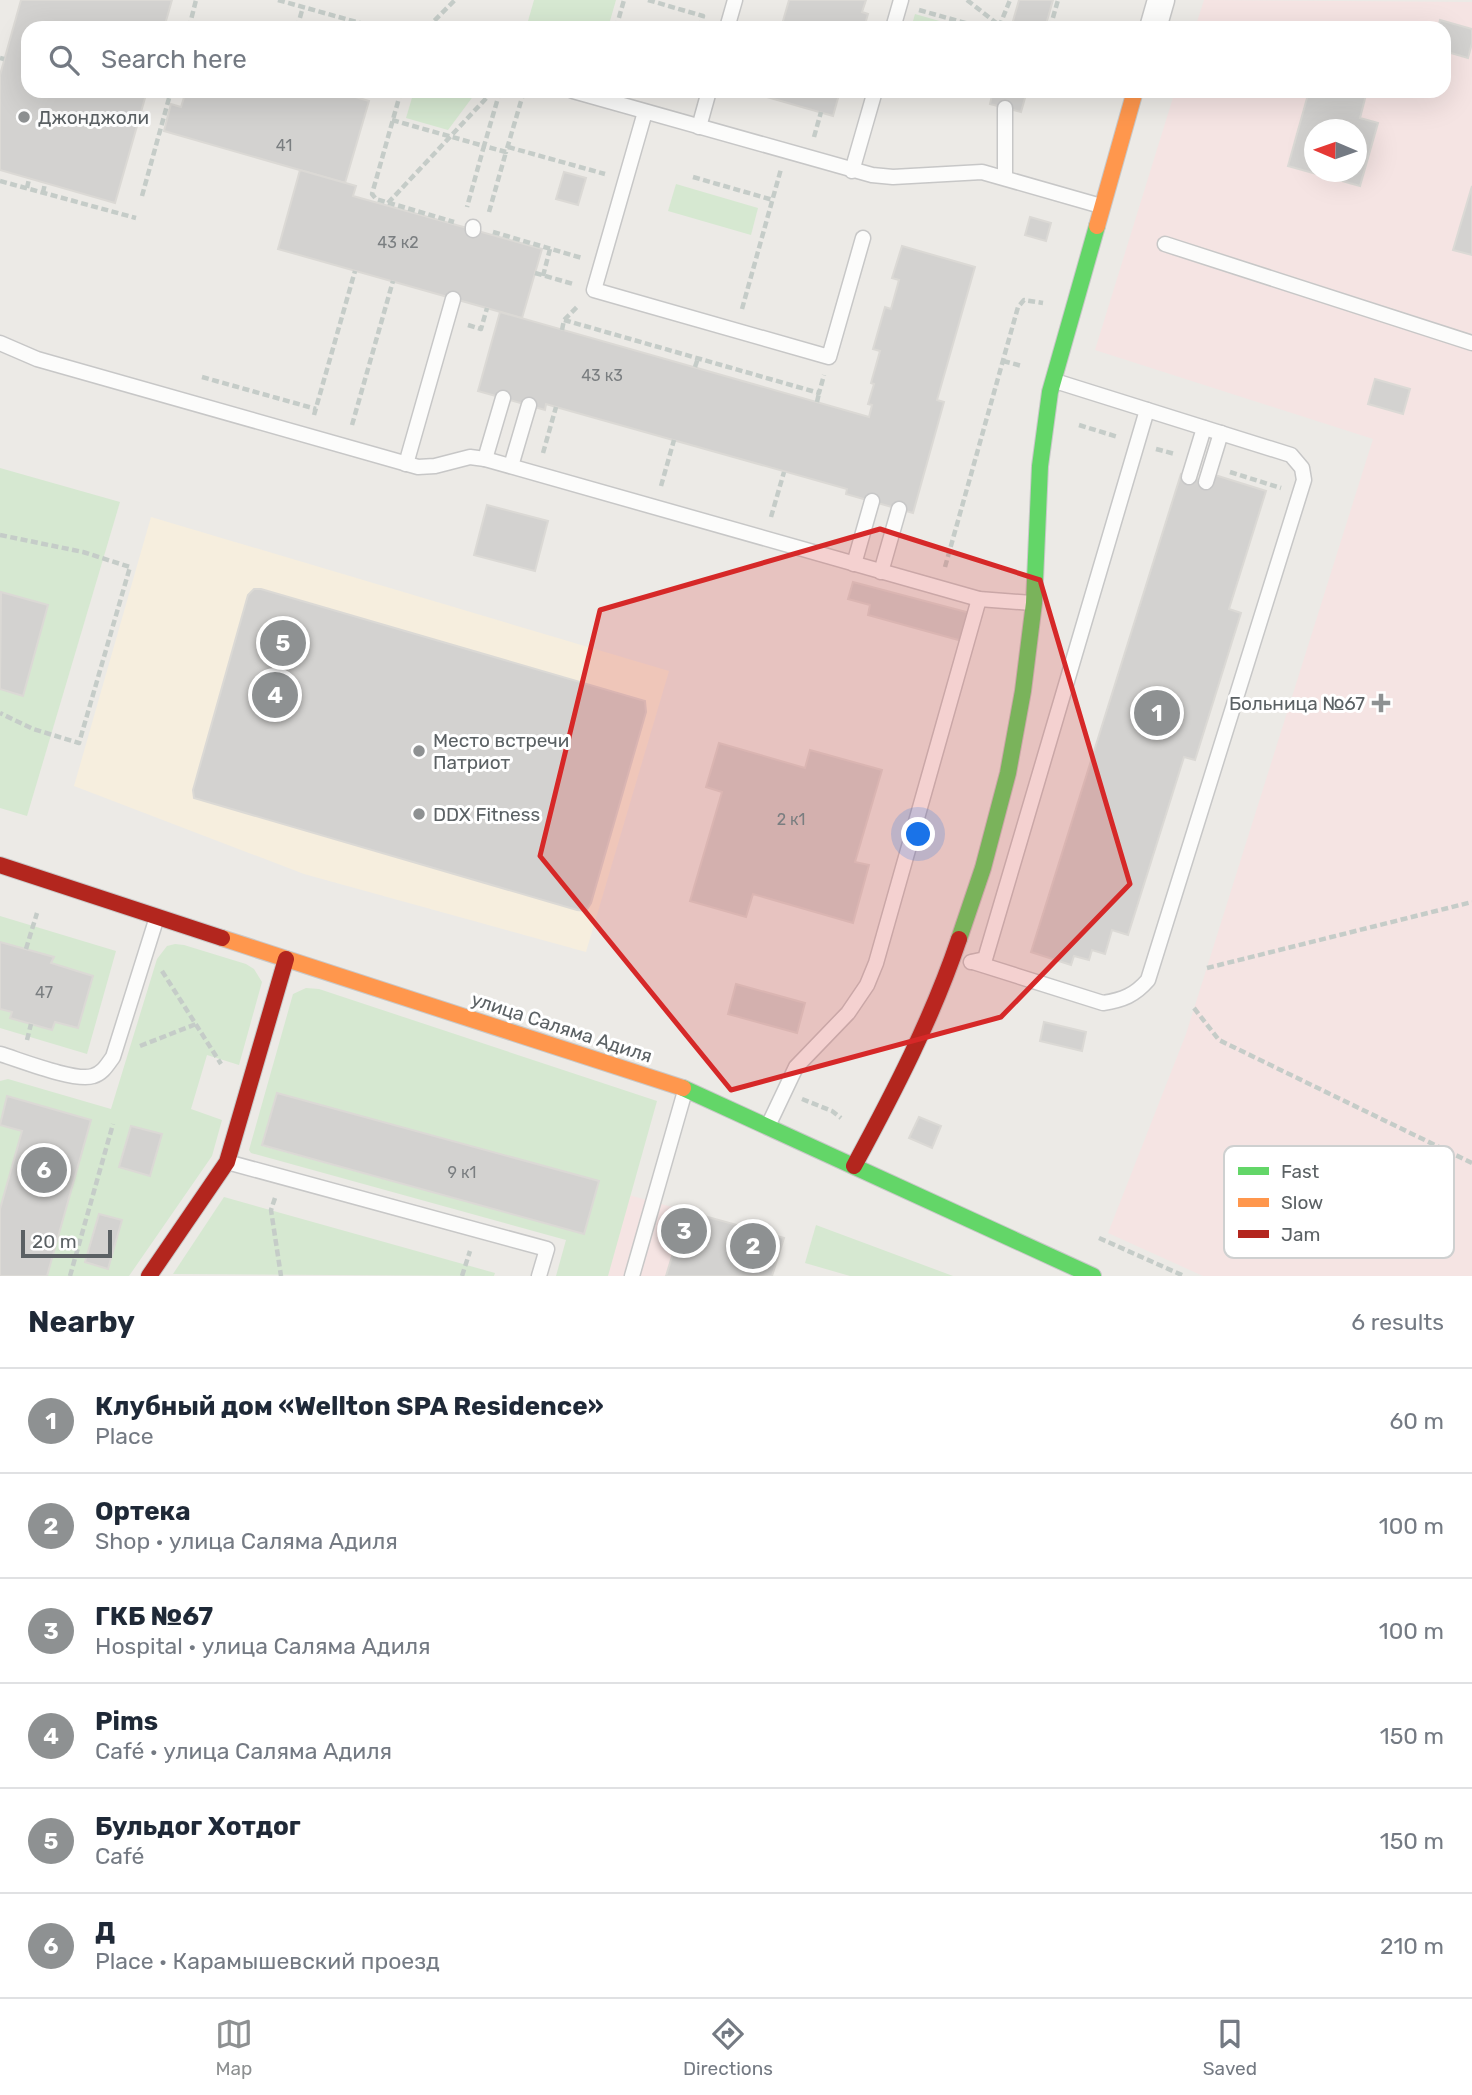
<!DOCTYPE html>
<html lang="en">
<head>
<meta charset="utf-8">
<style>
	body { margin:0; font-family:Rubik,sans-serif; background:#f2f2f3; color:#1f2937 }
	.compass { position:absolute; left:1304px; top:119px; width:63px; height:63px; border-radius:50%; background:#fff; box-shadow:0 7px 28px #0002; rotate:272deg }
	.scale { position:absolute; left:21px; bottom:18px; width:91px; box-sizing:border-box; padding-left:7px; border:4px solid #5b6164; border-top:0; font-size:19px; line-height:24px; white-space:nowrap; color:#5b6164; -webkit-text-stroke:5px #fff; paint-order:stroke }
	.you { position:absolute; left:919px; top:835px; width:24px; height:24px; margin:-18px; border:5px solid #fff; border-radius:50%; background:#1a73e8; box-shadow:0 0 0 10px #1a73e833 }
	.badge { display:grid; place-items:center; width:46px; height:46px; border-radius:50%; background:#8e9192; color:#fff; font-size:23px; font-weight:700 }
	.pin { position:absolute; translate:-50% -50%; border:4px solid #fff; box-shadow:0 2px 7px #0006 }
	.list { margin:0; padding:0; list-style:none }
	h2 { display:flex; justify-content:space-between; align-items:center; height:91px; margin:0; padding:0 28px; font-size:30px }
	h2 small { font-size:23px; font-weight:400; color:#747a83 }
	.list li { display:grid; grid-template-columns:46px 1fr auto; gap:21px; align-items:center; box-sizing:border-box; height:105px; padding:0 28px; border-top:2px solid #e0e1e3 }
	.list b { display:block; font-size:26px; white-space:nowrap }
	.list p { margin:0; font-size:23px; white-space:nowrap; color:#747a83 }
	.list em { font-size:23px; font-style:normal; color:#747a83 }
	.icon { flex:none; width:38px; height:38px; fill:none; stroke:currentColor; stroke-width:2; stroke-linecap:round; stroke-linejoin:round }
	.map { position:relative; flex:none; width:1472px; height:1276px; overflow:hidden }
	.search { position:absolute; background:#fff; box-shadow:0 7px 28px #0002; left:21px; right:21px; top:21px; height:77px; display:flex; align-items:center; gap:18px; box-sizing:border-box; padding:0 24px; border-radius:21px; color:#747a83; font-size:26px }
	.sheet { height:721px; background:#fff }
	nav { display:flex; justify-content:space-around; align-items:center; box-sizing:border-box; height:98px; border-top:2px solid #e0e1e3; background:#fff; font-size:19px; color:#747a83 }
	nav a { display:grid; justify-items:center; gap:4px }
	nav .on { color:#8e9192 }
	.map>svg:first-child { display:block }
	.commercial { fill:#f6eede }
	.medical { fill:#f5e4e3; fill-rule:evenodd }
	.green { fill:#d6e8d1; fill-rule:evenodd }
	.building { fill:#d3d2d0; stroke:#dbd9d5; stroke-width:2; fill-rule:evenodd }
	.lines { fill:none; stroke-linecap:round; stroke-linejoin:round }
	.lane-casing { stroke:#c7c7c7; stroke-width:17 }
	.street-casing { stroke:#c7c7c7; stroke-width:29 }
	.fast-casing { stroke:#c8c8c8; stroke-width:18 }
	.slow-casing { stroke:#c8c8c8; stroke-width:18 }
	.jam-casing { stroke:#c8c8c8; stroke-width:18 }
	.path { stroke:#c5ccc8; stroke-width:4.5; stroke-dasharray:7 3.5; stroke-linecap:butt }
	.lane { stroke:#fcfcfb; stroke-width:14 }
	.street { stroke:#fcfcfb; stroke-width:26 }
	.fast { stroke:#63d668; stroke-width:16 }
	.slow { stroke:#ff974d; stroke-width:16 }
	.jam { stroke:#b3261e; stroke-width:16 }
	.marked { fill:#d62828; fill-opacity:0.2; stroke:#d62828; stroke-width:5; stroke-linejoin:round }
	.poi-dot { fill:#8e9192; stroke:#fff; stroke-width:2.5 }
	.labels { text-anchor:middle; stroke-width:6; stroke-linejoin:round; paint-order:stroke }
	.number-label { font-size:16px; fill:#7a7e80 }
	.poi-label { font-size:19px; fill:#5b6164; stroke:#fff; text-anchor:start }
	.street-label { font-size:19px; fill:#5b6164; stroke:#fff }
	.key { fill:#fff; stroke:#ced0d0; stroke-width:2 }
	.key-label { font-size:19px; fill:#5b6164 }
</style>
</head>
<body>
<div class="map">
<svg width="1472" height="1276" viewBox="0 0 1472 1276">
	<rect width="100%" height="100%" fill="#eceae6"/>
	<path class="commercial" d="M151,517L669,671L586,952L304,874L74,786Z"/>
	<g class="medical">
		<path d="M1204,0L1472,2V1276H1203L1108,1233L1186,1034L1373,439L1095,350L1175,91H1444V28H1195ZM1314,130H1356V172H1314Z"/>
		<path d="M618,1192L784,1238L772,1276H595Z"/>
	</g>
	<g class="green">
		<path d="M534,0H616L608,28H526Z"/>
		<path d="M915,14L964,28H911Z"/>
		<path d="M414,91H477L448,130L406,118Z"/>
		<path d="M676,184L758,208L751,235L668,211Z"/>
		<path d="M0,468L120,502L27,816L0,808Z"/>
		<path d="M0,916L116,951L87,1054L0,1028V1009L12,1012L11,1018L52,1030L55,1022L78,1028L93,976L51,963L53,957L0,942Z"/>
		<path d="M175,944L184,945L246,964L254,969L262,982L239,1065L207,1055L191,1109L222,1120L212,1156L129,1276H0V1081L8,1079L111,1109L157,959L167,946Z"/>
		<path d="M306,988L319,989L657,1101L608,1276H556L566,1240L251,1153L249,1150L293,994ZM277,1093L599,1182L584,1234L263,1146Z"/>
		<path d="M224,1197L495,1273L494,1276L173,1274Z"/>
		<path d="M816,1225L953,1276H850L805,1263Z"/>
	</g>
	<g class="building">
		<path d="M21,0H172L164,28H28V91H147L115,203L0,170V75Z"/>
		<path d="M789,0H866L862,12L868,14L864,28H781Z"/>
		<path d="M1019,0H1053L1045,28H1011Z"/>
		<path d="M1440,20L1472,29V43L1468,58L1444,51V28H1438Z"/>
		<path d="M186,91H335L369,101L345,183L164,131L171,104L181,107Z"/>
		<path d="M769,91H840L833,116L767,97Z"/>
		<path d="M993,91H1027L1021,112L990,104Z"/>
		<path d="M1309,91H1367L1360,118L1378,123L1360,186L1288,166ZM1314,130H1356V172H1314Z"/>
		<path d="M300,170L356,186L353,196L542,249L522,318L278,249Z"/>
		<path d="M564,172L586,178L578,205L556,199Z"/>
		<path d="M1472,186V255L1453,250Z"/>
		<path d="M1030,217L1051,223L1046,241L1025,235Z"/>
		<path d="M902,246L975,267L937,400L944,402L913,513L846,494L847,489L556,407L546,404L545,410L478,391L500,312L869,417L872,405L868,404L874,384L871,383L880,351L873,349L885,307L891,309L899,280L892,278Z"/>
		<path d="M1375,379L1410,389L1403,414L1368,404Z"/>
		<path d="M1181,474L1212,484L1215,475L1266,491L1229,609L1241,613L1195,760L1184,757L1128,935L1112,930L1105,954L1092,950L1089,960L1074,956L1071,965L1031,952Z"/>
		<path d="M487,505L548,521L535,571L474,555Z"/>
		<path d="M853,582L970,613L962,641L868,615L870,605L848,599Z"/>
		<path d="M254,589H261L645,701L646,712L591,903L586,911L577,910L194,798L193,790L248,595Z"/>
		<path d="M1,592L48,605L23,696L0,689Z"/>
		<path d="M719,743L805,768L810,750L882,770L855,862L869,865L853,923L753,894L746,917L690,901L722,792L706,787Z"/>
		<path d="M0,942L54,957L51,963L93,976L78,1028L55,1022L52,1030L10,1018L12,1012L0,1009Z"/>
		<path d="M736,984L805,1003L797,1033L728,1014Z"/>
		<path d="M1044,1022L1086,1032L1082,1051L1040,1041Z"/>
		<path d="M277,1093L599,1181L584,1234L262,1145Z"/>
		<path d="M7,1096L91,1120L47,1276H0V1209L22,1131L0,1125Z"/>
		<path d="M919,1117L941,1126L932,1148L909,1138Z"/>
		<path d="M131,1126L162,1134L150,1176L119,1167Z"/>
		<path d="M686,1211L784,1238L772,1276H666Z"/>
		<path d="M99,1214L122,1220L108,1269L85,1262Z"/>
	</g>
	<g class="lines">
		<defs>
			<g id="lane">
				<path d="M727,28L735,0"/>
				<path d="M893,28L901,0"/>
				<path d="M573,91L872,175L893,177L982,172L1101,206"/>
				<path d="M1005,108V178"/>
				<path d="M645,112L594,290L829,357L863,238"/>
				<path d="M699,127L709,91"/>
				<path d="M852,171L875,91"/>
				<path d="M473,230V227"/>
				<path d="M1165,244L1472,343"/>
				<path d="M0,343L37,359L418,467L435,466L470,457L485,459L979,599L1032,603"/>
				<path d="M485,459L503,398"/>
				<path d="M406,464L453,299"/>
				<path d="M511,466L529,405"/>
				<path d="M1189,477L1204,428"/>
				<path d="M1206,482L1221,433"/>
				<path d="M854,564L872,501"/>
				<path d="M881,572L899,509"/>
				<path d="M971,962L985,959L1147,410"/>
				<path d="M973,962L1103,1003C1123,1000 1135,995 1148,980L1304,480L1302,468L1291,455L1055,381"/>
				<path d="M0,1054C20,1060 75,1082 93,1076C103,1073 107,1065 113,1057L157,917"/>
				<path d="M768,1126L796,1067L848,1013L867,985L876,963L979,599"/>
				<path d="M227,1162L547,1249L539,1276"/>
				<path d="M632,1276L685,1091"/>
			</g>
			<path id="street" d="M1153,28L1161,0"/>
			<g id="fast">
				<path d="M959,939L983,868L1008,773L1023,691L1034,603L1040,466L1050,392L1097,226"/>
				<path d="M683,1088L1093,1276"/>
			</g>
			<g id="slow">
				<path d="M1097,226L1135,91"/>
				<path d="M222,938L683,1088"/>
			</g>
			<g id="jam">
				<path d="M0,865L222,938"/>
				<path d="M854,1166C894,1092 932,1019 959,939"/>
				<path d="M149,1276L227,1162L286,959"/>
			</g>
		</defs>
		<use href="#lane" class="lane-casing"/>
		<use href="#street" class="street-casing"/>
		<use href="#fast" class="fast-casing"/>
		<use href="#slow" class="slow-casing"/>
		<use href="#jam" class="jam-casing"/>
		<g class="path">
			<path d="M278,0L378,28"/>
			<path d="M648,0L703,16L699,28"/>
			<path d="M967,0L1000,26"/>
			<path d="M919,10L983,28"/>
			<path d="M999,27L1010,0"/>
			<path d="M189,28L196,0"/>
			<path d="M297,28L303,7"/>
			<path d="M427,28L455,0"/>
			<path d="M616,28L624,0"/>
			<path d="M1050,28L1058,0"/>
			<path d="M0,58L4,59"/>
			<path d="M401,91L372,194L376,199L454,222"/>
			<path d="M500,91L484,146L506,152L524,91"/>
			<path d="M392,120L484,146L467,207"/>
			<path d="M814,137L821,112"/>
			<path d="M508,147L605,174"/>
			<path d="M693,177L773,200"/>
			<path d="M0,181L136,218"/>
			<path d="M27,188L29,179"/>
			<path d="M43,193L45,183"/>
			<path d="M142,196L171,91"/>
			<path d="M388,203L493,91"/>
			<path d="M489,212L506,152"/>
			<path d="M493,232L582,258"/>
			<path d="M535,273L573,284"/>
			<path d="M543,276L550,249"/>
			<path d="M742,309L781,169"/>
			<path d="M564,320L819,393L824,375"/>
			<path d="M468,325L481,329L487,308"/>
			<path d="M562,330L564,320L579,305"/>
			<path d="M1003,361L1022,366"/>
			<path d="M695,367L698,358"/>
			<path d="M202,377L316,409"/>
			<path d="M817,402L819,393"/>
			<path d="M314,415L355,271"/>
			<path d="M352,425L393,281"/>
			<path d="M1079,425L1118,437"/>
			<path d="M1156,449L1175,454"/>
			<path d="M543,453L556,407"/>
			<path d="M1230,472L1281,488"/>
			<path d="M661,486L674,440"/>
			<path d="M771,517L784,472"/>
			<path d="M0,535L83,552L130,567L79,743L33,729L0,713"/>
			<path d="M945,567L1018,307L1024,300L1043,303"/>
			<path d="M26,949L37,913"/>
			<path d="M1207,968L1472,902"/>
			<path d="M162,971L221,1064"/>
			<path d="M1194,1008L1219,1040L1472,1163"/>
			<path d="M27,1040L31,1024"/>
			<path d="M140,1046L196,1024"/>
			<path d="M802,1099L832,1111L841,1118"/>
			<path d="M275,1198L271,1210L281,1276"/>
			<path d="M1099,1238L1184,1276"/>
			<path d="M70,1276L113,1124"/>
			<path d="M462,1276L470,1251"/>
		</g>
		<use href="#lane" class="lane"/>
		<use href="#street" class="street"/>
		<use href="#fast" class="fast"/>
		<use href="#slow" class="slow"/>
		<use href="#jam" class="jam"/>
	</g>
	<path class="marked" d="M880,529L1040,580L1130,884L1001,1017L731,1090L540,856L600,610Z"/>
	<g class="poi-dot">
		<circle cx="24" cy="117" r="7"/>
		<path d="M1377.5 692.5h7v7h7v7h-7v7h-7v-7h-7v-7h7z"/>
		<circle cx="419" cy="751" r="7"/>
		<circle cx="419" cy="814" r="7"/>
	</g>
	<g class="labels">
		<g class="number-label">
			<text x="284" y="151">41</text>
			<text x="398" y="248">43 к2</text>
			<text x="602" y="381">43 к3</text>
			<text x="791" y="825">2 к1</text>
			<text x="44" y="998">47</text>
			<text x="462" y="1178">9 к1</text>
		</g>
		<g class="poi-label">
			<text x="38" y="124">Джонджоли</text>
			<text x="1365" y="710" text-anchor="end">Больница №67</text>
			<text x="433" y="747">Место встречи<tspan x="433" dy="22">Патриот</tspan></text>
			<text x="433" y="821">DDX Fitness</text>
		</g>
		<g class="street-label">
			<text transform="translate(562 1027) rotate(18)" y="7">улица Саляма Адиля</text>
		</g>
	</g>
	<rect x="1224" y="1146" width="230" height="112" rx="10" class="key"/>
	<rect x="1238" y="1167" width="31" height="8" fill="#63d668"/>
	<rect x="1238" y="1198" width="31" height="9" fill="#ff974d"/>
	<rect x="1238" y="1230" width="31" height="8" fill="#b3261e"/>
	<g class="key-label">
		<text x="1281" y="1178">Fast</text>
		<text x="1281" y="1209">Slow</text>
		<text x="1281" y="1241">Jam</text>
	</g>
</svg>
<svg class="compass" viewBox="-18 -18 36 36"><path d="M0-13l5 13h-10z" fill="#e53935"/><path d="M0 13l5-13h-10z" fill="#747a83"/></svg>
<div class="scale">20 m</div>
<div class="you"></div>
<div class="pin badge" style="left:1157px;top:713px">1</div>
<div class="pin badge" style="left:753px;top:1246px">2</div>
<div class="pin badge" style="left:684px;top:1231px">3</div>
<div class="pin badge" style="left:275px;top:695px">4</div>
<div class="pin badge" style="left:283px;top:643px">5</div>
<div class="pin badge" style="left:44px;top:1170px">6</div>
<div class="search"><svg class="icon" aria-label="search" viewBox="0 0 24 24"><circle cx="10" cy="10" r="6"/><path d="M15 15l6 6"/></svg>Search here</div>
</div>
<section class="sheet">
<h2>Nearby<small>6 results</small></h2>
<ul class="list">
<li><span class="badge">1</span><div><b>Клубный дом «Wellton SPA Residence»</b><p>Place</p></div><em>60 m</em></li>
<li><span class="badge">2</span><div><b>Ортека</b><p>Shop · улица Саляма Адиля</p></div><em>100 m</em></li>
<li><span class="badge">3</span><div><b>ГКБ №67</b><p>Hospital · улица Саляма Адиля</p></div><em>100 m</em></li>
<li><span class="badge">4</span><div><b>Pims</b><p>Café · улица Саляма Адиля</p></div><em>150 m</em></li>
<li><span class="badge">5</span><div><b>Бульдог Хотдог</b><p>Café</p></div><em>150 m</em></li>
<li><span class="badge">6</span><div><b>Д</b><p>Place · Карамышевский проезд</p></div><em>210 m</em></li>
</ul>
</section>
<nav>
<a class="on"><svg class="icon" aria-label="map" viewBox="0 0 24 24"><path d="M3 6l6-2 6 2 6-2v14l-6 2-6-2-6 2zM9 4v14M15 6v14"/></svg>Map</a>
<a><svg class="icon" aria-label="directions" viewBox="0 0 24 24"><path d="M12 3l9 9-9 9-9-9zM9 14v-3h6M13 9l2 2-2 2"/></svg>Directions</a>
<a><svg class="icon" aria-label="saved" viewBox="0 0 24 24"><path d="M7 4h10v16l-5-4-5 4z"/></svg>Saved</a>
</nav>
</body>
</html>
